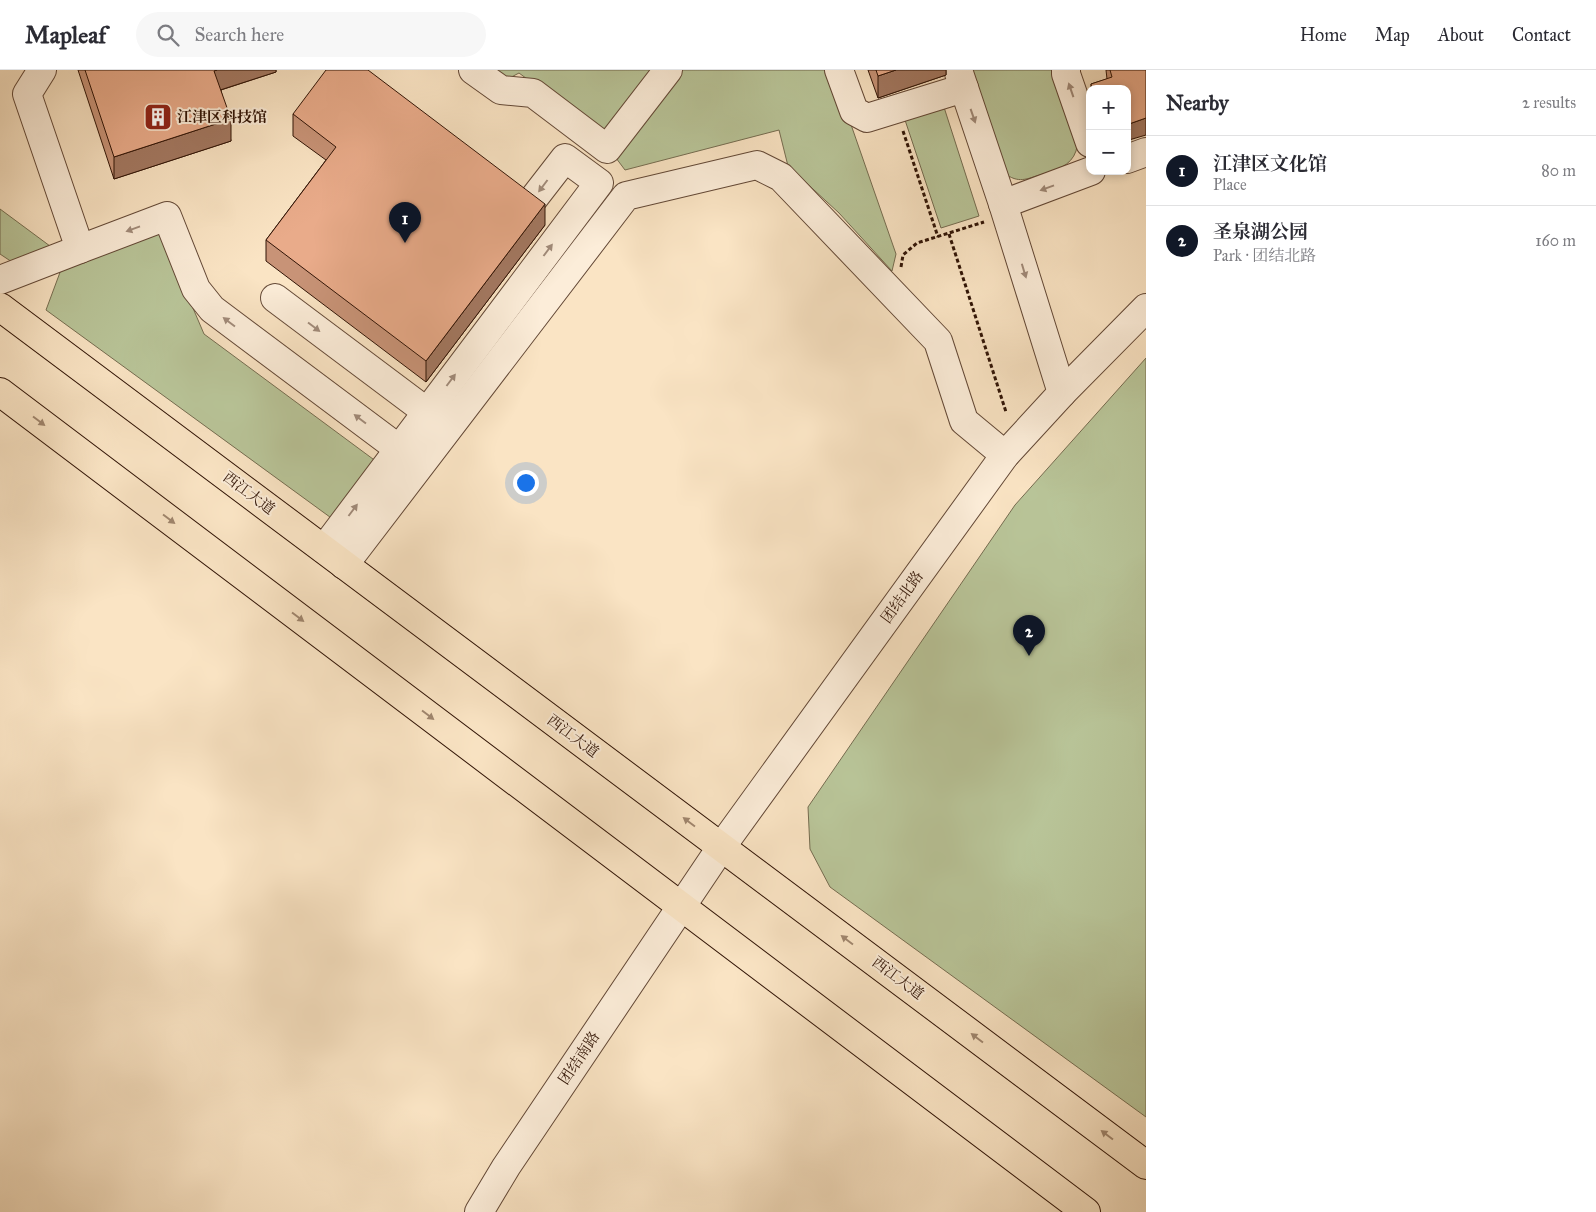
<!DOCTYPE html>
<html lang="en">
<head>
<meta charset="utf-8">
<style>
	body { margin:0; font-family:"IM FELL Great Primer","Noto Serif SC",serif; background:#f7f7f7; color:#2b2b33 }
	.controls { position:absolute; right:15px; top:15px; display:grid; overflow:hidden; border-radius:10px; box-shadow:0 2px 8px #0003 }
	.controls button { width:45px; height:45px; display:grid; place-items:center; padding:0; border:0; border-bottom:1px solid #e1e1e2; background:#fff; color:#2b2b33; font:25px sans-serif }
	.you { position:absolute; left:525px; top:412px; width:18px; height:18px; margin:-12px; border:4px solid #fff; border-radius:50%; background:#1a73e8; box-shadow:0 0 0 8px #1a73e833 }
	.badge { display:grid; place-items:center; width:32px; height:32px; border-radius:50%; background:#111827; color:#fff; font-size:16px; font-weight:700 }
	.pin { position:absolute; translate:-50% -41px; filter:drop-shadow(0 1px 2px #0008) }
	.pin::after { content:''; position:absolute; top:26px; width:18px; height:15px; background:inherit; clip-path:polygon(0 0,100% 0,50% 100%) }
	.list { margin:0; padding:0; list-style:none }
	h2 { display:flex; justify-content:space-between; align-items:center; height:65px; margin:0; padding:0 20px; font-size:21px }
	h2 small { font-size:16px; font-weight:400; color:#7c7c81 }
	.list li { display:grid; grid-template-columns:32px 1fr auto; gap:15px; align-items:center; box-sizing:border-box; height:70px; padding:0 20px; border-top:1px solid #e1e1e2 }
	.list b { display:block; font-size:19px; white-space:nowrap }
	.list p { margin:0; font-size:16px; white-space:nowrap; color:#7c7c81 }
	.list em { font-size:16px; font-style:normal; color:#7c7c81 }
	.icon { flex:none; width:28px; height:28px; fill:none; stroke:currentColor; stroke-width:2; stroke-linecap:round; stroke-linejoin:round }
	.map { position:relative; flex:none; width:1146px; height:1142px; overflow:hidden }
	header { display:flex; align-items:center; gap:30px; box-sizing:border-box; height:70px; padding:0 25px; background:#fff; border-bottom:1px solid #e1e1e2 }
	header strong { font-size:24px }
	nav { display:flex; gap:28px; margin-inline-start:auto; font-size:18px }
	.search { width:350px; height:45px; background:#f7f7f7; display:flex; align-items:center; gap:12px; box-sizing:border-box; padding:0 18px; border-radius:28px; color:#7c7c81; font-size:19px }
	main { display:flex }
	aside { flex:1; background:#fff }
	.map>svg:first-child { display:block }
	.green { fill:#b9c599; stroke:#756c50 }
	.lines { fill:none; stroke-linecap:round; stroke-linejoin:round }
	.minor-casing { stroke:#634836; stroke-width:30 }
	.major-casing { stroke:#311406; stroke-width:30 }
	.path { stroke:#311406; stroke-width:3; stroke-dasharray:4 2.5; stroke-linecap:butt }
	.minor { stroke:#fcedd9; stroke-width:28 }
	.major { stroke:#fae4c4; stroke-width:28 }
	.wall { fill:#c89377; stroke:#311406 }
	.shaded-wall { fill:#a37861; stroke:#311406 }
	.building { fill:#e9ab8a; stroke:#311406 }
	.oneway { fill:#a18b7a }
	.oneway2 { fill:#a0866e }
	.labels { text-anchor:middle; stroke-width:4; stroke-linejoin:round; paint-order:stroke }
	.poi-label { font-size:15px; font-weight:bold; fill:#311406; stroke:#fcedd9; text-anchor:start }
	.street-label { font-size:15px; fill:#311406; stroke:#fcedd9 }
</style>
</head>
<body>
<header>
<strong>Mapleaf</strong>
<div class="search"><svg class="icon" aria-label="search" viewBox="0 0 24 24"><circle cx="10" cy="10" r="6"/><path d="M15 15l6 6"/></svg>Search here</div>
<nav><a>Home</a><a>Map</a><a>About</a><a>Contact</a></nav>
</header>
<main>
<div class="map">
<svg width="1146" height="1142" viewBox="0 0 1146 1142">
	<rect width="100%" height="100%" fill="#fae4c4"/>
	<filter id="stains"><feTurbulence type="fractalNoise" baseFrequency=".004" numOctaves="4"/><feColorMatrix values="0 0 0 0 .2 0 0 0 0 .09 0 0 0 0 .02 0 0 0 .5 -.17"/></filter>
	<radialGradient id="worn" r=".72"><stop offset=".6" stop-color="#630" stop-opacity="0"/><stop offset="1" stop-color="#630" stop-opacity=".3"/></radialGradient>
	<g class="green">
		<path d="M486,0H657L606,67L519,3L502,12Z"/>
		<path d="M676,0H832L896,184L892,201L839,143L788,96L779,60L625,100L613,84Z"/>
		<path d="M967,0H1057C1062,17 1081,67 1076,81C1071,96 1056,100 1043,104C1026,109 1019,114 1004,103Z"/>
		<path d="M942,31L979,146L941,158L903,44Z"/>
		<path d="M0,139L54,179L12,192L0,184Z"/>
		<path d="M161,163L204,264L377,392L334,450L46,240L62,197Z"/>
		<path d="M1146,288V1047L830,817L810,779L808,737L1015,435Z"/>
	</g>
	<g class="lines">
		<defs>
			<g id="minor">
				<path d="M473,0L501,20L533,23L607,79L668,0"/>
				<path d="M839,0L854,41L867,48L964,18"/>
				<path d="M958,0L1003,134L1062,323"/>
				<path d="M1066,0V4L1090,73"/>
				<path d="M1127,89L1146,82"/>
				<path d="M1003,134L1091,101"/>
				<path d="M80,179L167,146L196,219L212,239L399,379"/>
				<path d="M0,210L80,179L27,24L42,0"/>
				<path d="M275,228L427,342"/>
				<path d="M324,479L599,113L565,88L534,128"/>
				<path d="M344,495L626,126L757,95L781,107L938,271L964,351L1005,385"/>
				<path d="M479,1142L506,1097L722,776L1005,385L1062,323L1146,238"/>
			</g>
			<g id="major">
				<path d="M0,237L1146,1095"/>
				<path d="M0,322L1086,1142"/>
			</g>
		</defs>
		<use href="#minor" class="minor-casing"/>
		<use href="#major" class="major-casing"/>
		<g class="path">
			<path d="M903,61L938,167"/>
			<path d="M949,164L1006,342"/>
			<path d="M901,197L903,185L917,173L984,152"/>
		</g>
		<use href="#minor" class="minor"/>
		<use href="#major" class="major"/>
	</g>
	<g class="wall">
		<path d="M78,0H276V2L221,20L231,71L114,109Z"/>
		<path d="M868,0H946V5L878,28Z"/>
		<path d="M1106,0H1146L1129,70L1127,66V19H1091V14L1107,9Z"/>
		<path d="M293,44L545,155L426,312L266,191V170L326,90L293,66Z"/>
	</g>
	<g class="shaded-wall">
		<path d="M217,0H276V2L214,22V1Z"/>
		<path d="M896,0H946V5L878,28V6Z"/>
		<path d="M1146,48V65L1129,70V54Z"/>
		<path d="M231,49V71L114,109V87Z"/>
		<path d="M545,134V155L426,312V291Z"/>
	</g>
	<g class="building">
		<path d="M85,0H217L214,1L231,49L114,87Z"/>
		<path d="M326,0H368L545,134L426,291L266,170L336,77L293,44Z"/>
		<path d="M876,0H896L878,6Z"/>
		<path d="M1110,0H1146V48L1129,54L1127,49V19H1092L1091,14L1112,7Z"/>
	</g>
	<defs><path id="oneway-solid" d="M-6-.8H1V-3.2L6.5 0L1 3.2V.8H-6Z" transform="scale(1.25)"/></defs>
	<g class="oneway">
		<use href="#oneway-solid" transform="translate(1071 20) rotate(-109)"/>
		<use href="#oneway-solid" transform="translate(973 46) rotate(71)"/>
		<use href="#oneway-solid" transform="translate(543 116) rotate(127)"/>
		<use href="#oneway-solid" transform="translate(1047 118) rotate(160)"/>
		<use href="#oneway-solid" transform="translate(133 159) rotate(160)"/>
		<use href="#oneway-solid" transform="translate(548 180) rotate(-53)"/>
		<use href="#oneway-solid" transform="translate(1024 201) rotate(73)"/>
		<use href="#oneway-solid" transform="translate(229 252) rotate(-143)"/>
		<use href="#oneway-solid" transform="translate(314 257) rotate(37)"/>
		<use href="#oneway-solid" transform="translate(451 310) rotate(-53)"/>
		<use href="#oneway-solid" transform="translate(360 349) rotate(-143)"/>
		<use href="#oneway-solid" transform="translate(353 440) rotate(-53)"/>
	</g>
	<g class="oneway2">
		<use href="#oneway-solid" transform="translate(39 351) rotate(37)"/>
		<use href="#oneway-solid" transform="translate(169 449) rotate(37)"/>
		<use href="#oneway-solid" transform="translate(298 547) rotate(37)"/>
		<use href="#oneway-solid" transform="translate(428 645) rotate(37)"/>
		<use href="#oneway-solid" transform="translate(689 752) rotate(-143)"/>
		<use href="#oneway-solid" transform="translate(847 870) rotate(-143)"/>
		<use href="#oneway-solid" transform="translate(977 968) rotate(-143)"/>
		<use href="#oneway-solid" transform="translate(1107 1065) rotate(-143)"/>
	</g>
	<defs>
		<symbol id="building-square" viewBox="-11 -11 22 22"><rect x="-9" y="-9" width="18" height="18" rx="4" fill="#8f2418" stroke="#fcedd9"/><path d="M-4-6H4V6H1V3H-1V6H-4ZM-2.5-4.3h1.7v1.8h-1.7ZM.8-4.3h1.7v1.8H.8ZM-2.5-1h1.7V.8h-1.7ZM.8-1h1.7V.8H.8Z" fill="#fff"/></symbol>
	</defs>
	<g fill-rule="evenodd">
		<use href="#building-square" x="142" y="31" width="32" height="32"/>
	</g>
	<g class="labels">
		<g class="poi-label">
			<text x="177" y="52">江津区科技馆</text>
		</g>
		<g class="street-label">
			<text transform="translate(249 423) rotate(37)" y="5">西江大道</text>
			<text transform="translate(902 527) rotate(-54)" y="5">团结北路</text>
			<text transform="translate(573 666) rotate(37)" y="5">西江大道</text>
			<text transform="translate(898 908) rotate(37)" y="5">西江大道</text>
			<text transform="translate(579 988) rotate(-56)" y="5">团结南路</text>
		</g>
	</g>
	<rect width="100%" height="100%" filter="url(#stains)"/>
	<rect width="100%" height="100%" fill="url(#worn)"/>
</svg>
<div class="controls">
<button>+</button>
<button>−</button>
</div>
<div class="you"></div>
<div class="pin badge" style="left:405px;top:173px">1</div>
<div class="pin badge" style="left:1029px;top:586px">2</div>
</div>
<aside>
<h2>Nearby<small>2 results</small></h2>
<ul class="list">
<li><span class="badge">1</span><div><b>江津区文化馆</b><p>Place</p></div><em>80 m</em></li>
<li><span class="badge">2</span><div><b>圣泉湖公园</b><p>Park · 团结北路</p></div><em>160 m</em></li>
</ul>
</aside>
</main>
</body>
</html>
